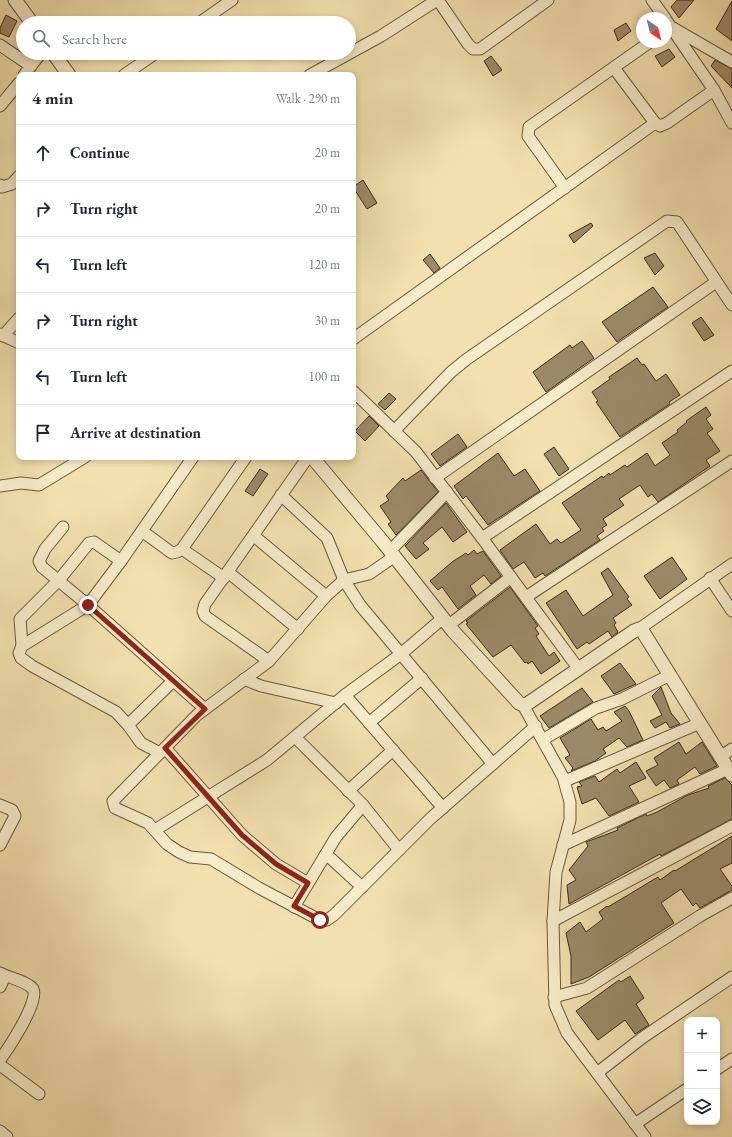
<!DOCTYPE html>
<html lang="en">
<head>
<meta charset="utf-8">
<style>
	body { margin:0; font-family:"EB Garamond",serif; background:#f2f2f3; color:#1f2937 }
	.controls { position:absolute; right:12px; bottom:12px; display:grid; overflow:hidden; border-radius:8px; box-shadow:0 2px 6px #0003 }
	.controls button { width:36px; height:36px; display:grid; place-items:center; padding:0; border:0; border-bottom:1px solid #e0e1e3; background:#fff; color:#1f2937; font:20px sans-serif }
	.compass { position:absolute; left:636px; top:12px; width:36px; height:36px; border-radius:50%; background:#fff; box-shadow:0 2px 6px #0003; rotate:145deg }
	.stop { position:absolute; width:12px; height:12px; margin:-9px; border:3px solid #8f2418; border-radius:50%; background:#fff }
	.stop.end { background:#8f2418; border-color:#fff; box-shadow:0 1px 4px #0008 }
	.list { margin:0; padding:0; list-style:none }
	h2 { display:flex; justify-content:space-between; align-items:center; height:52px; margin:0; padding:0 16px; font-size:17px }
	h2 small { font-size:13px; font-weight:400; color:#747a83 }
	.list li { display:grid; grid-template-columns:26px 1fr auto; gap:12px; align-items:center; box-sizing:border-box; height:56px; padding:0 16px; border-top:1px solid #e0e1e3 }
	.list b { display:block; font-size:15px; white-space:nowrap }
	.list em { font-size:13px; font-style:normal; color:#747a83 }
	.icon { flex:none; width:22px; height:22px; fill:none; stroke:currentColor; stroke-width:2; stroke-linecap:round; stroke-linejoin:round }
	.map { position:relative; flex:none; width:732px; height:1137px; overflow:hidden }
	.search { position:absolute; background:#fff; box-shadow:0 2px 6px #0003; left:16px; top:16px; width:340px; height:44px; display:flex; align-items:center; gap:10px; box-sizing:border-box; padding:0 14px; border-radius:22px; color:#747a83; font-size:15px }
	.panel { position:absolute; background:#fff; box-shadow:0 2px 6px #0003; left:16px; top:72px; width:340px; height:388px; border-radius:8px }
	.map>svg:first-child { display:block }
	.building { fill:#9b8a68; stroke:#3c2b1c }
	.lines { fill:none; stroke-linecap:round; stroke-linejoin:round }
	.minor-casing { stroke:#6a5840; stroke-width:13 }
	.tertiary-casing { stroke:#6a5840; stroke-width:15 }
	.minor { stroke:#f7ecca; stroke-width:11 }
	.tertiary { stroke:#f7ecca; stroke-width:13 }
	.route { stroke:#8f2418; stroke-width:5 }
</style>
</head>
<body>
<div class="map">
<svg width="732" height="1137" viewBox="0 0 732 1137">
	<rect width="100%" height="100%" fill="#f2e1ae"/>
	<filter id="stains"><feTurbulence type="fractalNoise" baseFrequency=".005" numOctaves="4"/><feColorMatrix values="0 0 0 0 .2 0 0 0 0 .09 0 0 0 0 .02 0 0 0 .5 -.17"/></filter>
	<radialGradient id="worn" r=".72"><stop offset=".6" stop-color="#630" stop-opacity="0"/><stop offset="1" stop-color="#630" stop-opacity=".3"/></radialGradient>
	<g class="building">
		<path d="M677,0H694L679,18L671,7Z"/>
		<path d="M732,1V41L716,29Z"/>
		<path d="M6,15L17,21L9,37L0,33V28Z"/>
		<path d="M626,23L631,31L618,41L614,30Z"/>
		<path d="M669,49L675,57L662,67L655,56Z"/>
		<path d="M491,56L502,70L493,76L484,61Z"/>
		<path d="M715,60L732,69V88L711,66Z"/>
		<path d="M363,180L377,203L367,209L353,187Z"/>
		<path d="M591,223L593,226L574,243L569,235Z"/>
		<path d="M655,253L664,266L655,275L644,258Z"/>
		<path d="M430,254L440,268L434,273L423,260Z"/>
		<path d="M653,287L668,307L617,342L602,322Z"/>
		<path d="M701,317L714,335L704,341L692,323Z"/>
		<path d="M582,341L594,358L546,392L533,372L570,345L572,348Z"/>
		<path d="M637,358L642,365L644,364L656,381L666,374L680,395L669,402L670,404L620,437L596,402L598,401L592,392L610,379L609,377Z"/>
		<path d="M389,393L396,399L385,410L378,404Z"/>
		<path d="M706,407L711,415L706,419L713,429L707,433L720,451L706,460L710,466L658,502L652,494L648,497L640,485L619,499L624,505L603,519L607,525L602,528L604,531L597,536L600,540L545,576L543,573L535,578L524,562L513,569L500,550L536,524L550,544L557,539L561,543L581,530L562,503L602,476L603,478L609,473L610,475L625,465L627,467L647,453L655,466L670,455L662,443L678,432L677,430L687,422L686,421Z"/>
		<path d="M369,416L379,426L365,441L355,431Z"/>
		<path d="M458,434L467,447L440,466L431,454Z"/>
		<path d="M554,447L569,469L559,476L544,454Z"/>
		<path d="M498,453L514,476L525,469L540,491L488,525L466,496L463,499L454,486Z"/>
		<path d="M260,469L268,474L253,496L245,491Z"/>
		<path d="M421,470L438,492L396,535L388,524L391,522L380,506L389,500L386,496L403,478L405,481Z"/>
		<path d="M446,503L467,532L453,542L442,527L423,543L429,549L416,559L405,546Z"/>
		<path d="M474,550L477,554L483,551L501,576L491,584L484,575L470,586L476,595L458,609L442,587L438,590L430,581L452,562L466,553L468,555Z"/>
		<path d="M672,557L687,579L660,599L644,576Z"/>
		<path d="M608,568L629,597L627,599L632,605L613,618L616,623L614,625L618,632L612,637L608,631L589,644L587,642L577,649L546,603L566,590L583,616L613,595L601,573Z"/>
		<path d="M510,587L538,626L535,628L539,634L536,636L549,656L554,652L560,661L541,674L532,661L528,664L527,662L525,663L511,645L493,657L466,624L468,623L466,621Z"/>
		<path d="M620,663L636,684L614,694L601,676Z"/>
		<path d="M661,687L671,713L680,724L670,728L666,722L655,728L650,721L662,715L652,696Z"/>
		<path d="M582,688L593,702L549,728L540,716Z"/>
		<path d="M625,706L629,711L643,740L627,747L619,738L603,749L606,753L595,761L571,771L573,768L565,758L570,755L560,738L591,719L598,730L603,727L606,731L622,721L614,712Z"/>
		<path d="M679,742L686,754L702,742L717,766L700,774L695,767L677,780L679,784L670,788L664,780L656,786L646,771L658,765L654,758Z"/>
		<path d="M636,762L646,778L629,786L639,802L609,816L596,798L582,804L577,787L582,786L579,782L595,776L599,782L617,769L620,773Z"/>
		<path d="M725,778L732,785V819L661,856L660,854L569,904L567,885L576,880L569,870L588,846L586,842L618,830L617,828L646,814L647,816L657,812L688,795L709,788L708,786Z"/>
		<path d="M732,836V863L720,869L732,886V890L700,908L696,903L693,906L681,889L661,903L674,923L589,977L571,984V956L566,933L580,922L586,932L603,919L599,912L607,906L608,907L658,877L660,880L674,870L675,871Z"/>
		<path d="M630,976L644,998L636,1004L649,1025L635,1034L625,1020L598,1040L576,1011L619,980L621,982Z"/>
	</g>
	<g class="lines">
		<defs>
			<g id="minor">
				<path d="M438,0L468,44L473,49H480L548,0"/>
				<path d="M652,0L665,18"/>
				<path d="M666,20L714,90L732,123"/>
				<path d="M199,23L232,0"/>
				<path d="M673,28L732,62"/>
				<path d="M0,45L31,66"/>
				<path d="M614,68L655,123L660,126L667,123L714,90"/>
				<path d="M24,75L41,53"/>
				<path d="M124,75L156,53"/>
				<path d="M310,75L381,36L437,0"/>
				<path d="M0,106L19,83"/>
				<path d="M0,185L2,187L12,184L19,176"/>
				<path d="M565,188L528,136L529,127L650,42"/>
				<path d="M0,334L19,343"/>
				<path d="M3,336L19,318"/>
				<path d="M353,339L655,123"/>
				<path d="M353,391L416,452L482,538L578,668"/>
				<path d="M394,431L451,372L467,359L667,221L677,222L732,305"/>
				<path d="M435,478L716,282"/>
				<path d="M0,486L21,483L39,485L85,457"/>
				<path d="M281,495L327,538L344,580L360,605L493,764"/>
				<path d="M63,527L45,549L39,561L42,567L88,605L205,709"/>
				<path d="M142,531L172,553L177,552L182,549L246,457"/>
				<path d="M254,536L326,596"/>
				<path d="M482,538L732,371"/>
				<path d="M182,549L224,578"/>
				<path d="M390,551L447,492"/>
				<path d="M395,556L369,574L344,580L326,596L269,661L197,715L113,801L115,808L148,823L167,844L179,852L190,857L211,859L259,888L316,918L327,920L334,915L430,819L536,726"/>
				<path d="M228,572L298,629"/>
				<path d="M710,578L732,611"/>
				<path d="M526,597L732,461"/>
				<path d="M449,625L511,577"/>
				<path d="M639,629L732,564"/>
				<path d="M22,646L20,619L59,580L89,543L94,542L121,561"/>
				<path d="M269,661L205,616L203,611L205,604L308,457"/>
				<path d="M244,679L261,686L336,703"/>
				<path d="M345,695L443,808"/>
				<path d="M523,705L563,777L570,802V820L556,872L553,921L555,1005L567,1033L645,1137"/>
				<path d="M369,723L422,678"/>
				<path d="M128,725L173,681"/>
				<path d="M295,737L363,805L399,850"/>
				<path d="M544,739L596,708L622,699L670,675"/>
				<path d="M165,748L242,835L276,864L308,883"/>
				<path d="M160,753L141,743L128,725L116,712L32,666L21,658L19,653L22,646L88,605L121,561L193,457"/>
				<path d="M720,757L732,749"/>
				<path d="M565,781L700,723"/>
				<path d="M348,791L393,750"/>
				<path d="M0,805L12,810L15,816L0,845"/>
				<path d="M155,830L267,760L345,695L401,654L443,618"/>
				<path d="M563,845L728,769"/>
				<path d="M326,854L362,887"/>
				<path d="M294,907L336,837L363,805"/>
				<path d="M553,921L732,826"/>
				<path d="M0,973C9,978 27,981 33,989C40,1001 8,1049 0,1060"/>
				<path d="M0,987L5,976"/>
				<path d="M554,997L587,988L700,916L732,898"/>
				<path d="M0,1065L39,1094"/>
				<path d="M717,1069L732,1059"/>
				<path d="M597,1073L642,1038L732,977"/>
				<path d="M635,1124L687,1089"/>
				<path d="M0,1131L7,1137"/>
			</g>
			<g id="tertiary">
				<path d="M15,0L32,23"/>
				<path d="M53,53L69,75"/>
				<path d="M312,457L383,542L453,631L519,703L523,705L527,704L634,631L639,629L643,632L732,775"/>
			</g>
		</defs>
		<use href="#minor" class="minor-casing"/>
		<use href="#tertiary" class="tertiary-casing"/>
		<use href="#minor" class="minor"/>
		<use href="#tertiary" class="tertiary"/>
	</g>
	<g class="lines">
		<path class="route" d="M88,605L205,709L165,748L242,835L276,864L308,883L294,906L320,920"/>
	</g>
	<rect width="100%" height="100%" filter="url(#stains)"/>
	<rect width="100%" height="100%" fill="url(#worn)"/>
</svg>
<div class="controls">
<button>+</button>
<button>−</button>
<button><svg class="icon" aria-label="layers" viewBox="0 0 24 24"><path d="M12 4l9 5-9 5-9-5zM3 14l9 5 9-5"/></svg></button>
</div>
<svg class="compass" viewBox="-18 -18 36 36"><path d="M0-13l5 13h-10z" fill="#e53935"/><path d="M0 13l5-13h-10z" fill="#747a83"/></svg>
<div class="stop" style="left:320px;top:920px"></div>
<div class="stop end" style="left:88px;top:605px"></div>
<div class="search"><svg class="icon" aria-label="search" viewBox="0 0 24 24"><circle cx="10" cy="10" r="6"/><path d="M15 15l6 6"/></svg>Search here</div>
<section class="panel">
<h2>4 min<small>Walk · 290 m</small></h2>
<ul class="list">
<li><svg class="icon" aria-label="ahead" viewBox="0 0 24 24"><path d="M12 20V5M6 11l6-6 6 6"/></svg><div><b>Continue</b></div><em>20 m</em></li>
<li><svg class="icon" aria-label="right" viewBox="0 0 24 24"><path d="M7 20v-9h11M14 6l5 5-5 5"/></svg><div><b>Turn right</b></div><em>20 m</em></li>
<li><svg class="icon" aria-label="left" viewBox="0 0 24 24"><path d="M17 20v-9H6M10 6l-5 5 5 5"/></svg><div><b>Turn left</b></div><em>120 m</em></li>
<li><svg class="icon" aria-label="right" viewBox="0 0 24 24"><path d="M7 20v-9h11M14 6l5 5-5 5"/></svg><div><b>Turn right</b></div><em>30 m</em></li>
<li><svg class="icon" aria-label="left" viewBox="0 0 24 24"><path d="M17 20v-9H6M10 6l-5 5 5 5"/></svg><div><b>Turn left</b></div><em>100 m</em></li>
<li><svg class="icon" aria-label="arrive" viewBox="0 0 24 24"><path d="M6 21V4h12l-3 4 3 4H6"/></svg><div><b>Arrive at destination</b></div></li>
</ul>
</section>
</div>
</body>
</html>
